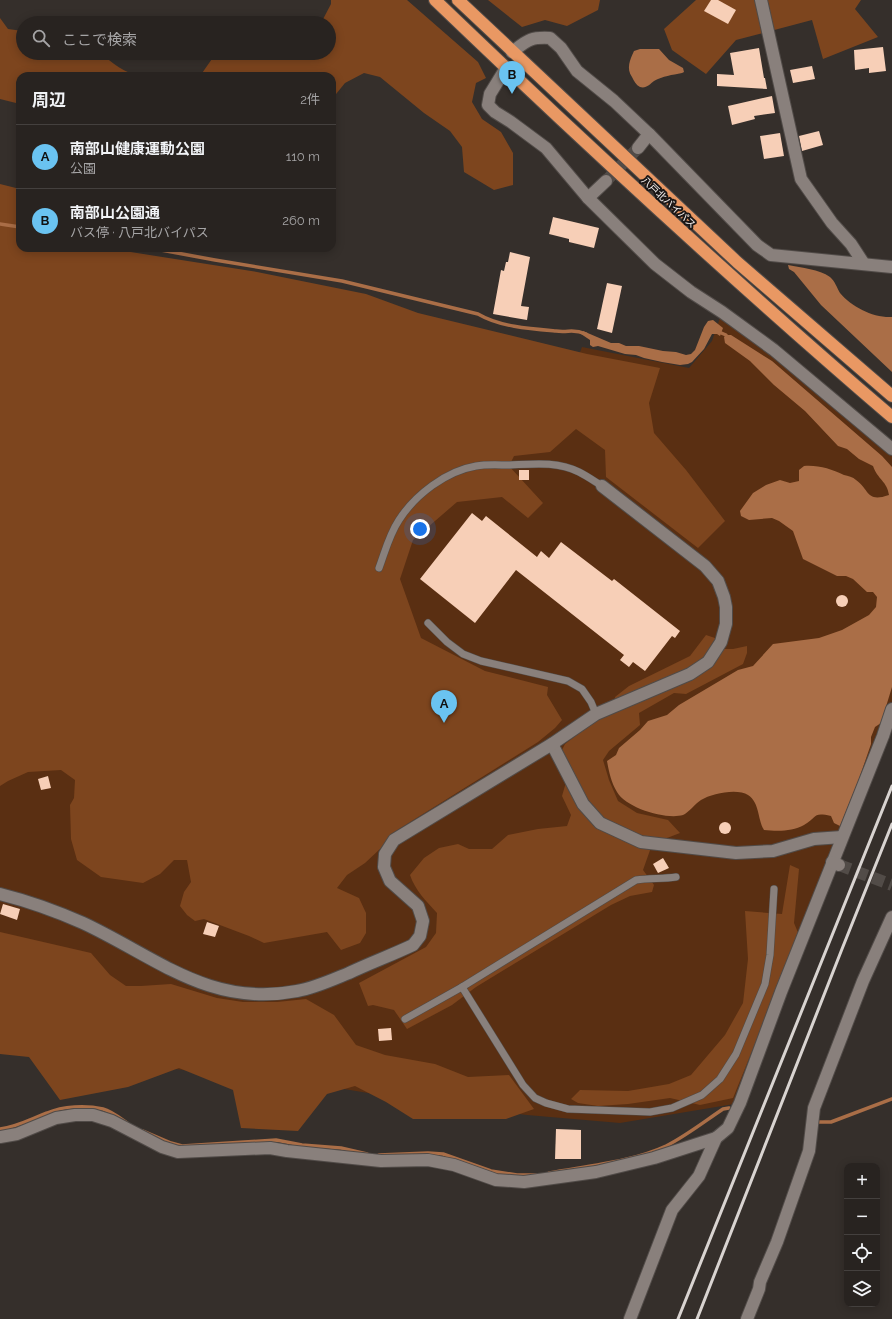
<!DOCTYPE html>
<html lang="ja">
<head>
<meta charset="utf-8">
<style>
	body { margin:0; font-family:Raleway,"Noto Sans JP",sans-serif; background:#342f2d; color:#f1f3f6 }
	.controls { position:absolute; right:12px; bottom:12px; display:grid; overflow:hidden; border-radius:8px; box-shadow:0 2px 10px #0003 }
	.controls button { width:36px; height:36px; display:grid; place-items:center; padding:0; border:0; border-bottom:1px solid #44403e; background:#282320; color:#f1f3f6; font:20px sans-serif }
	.you { position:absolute; left:420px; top:529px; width:14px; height:14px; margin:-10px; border:3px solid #fff; border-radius:50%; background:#1a73e8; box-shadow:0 0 0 6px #1a73e833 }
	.badge { display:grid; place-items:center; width:26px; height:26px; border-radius:50%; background:#6ac3f1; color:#111; font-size:13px; font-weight:700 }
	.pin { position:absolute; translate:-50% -33px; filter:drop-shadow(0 1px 2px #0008) }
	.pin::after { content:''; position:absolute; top:21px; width:14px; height:12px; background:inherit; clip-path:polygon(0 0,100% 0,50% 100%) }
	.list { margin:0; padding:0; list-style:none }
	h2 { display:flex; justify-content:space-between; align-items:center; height:52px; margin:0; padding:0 16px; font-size:17px }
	h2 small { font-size:13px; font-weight:400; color:#a5a4a5 }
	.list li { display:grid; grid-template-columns:26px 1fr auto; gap:12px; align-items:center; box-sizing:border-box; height:64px; padding:0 16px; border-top:1px solid #44403e }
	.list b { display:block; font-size:15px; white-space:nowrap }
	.list p { margin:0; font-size:13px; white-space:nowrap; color:#a5a4a5 }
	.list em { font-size:13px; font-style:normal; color:#a5a4a5 }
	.icon { flex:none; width:22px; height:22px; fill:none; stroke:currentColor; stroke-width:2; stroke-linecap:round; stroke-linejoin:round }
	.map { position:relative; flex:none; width:892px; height:1319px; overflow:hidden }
	.search { position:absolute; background:#282320; box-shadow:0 2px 10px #0003; left:16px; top:16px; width:320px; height:44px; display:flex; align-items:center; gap:10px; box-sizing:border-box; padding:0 14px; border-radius:22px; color:#a5a4a5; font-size:15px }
	.panel { position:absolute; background:#282320; box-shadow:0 2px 10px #0003; left:16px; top:72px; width:320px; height:180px; border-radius:12px }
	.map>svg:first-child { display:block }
	.green { fill:#5a2f12 }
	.forest { fill:#7d451e }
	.water { fill:#aa6e47 }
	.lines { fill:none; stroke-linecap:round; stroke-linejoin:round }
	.stream { stroke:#aa6e47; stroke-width:3.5 }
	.building { fill:#f7cfb7 }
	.street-tunnel { stroke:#524c48; stroke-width:12; stroke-dasharray:12 6; stroke-linecap:butt }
	.lane-casing { stroke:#514b48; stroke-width:8 }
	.street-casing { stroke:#514b48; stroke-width:14 }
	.secondary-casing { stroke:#514b48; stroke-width:14 }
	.highway-casing { stroke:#514b48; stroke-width:14 }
	.lane { stroke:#89807c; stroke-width:7 }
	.street { stroke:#89807c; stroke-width:12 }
	.secondary { stroke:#89807c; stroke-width:12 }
	.highway { stroke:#e99863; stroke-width:12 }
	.rail { stroke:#d9d4d1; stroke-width:3 }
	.labels { text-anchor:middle; stroke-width:4; stroke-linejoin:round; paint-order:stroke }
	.street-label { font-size:10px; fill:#f5f0ee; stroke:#1b1716 }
</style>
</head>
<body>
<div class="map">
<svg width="892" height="1319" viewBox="0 0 892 1319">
	<rect width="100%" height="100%" fill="#352f2b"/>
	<path class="green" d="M722,312L892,449V709L740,1103L620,1123L527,1115L434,1104L332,1087L157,1067L0,1035V313L565,391L582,347L689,368L712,341Z"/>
	<g class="forest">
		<path d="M331,0H407L478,62L486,78L476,83L472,102L482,119L501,132L513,153V185L494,190L464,172L462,147L450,131L424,113L380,77L364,73L345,83L332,99V76H200L214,56L256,53L271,55L274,53H329V23H321L331,4Z"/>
		<path d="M488,0H600L598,10L567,26L545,20L522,27Z"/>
		<path d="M696,0H861L855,9L878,37L823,59L812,20L736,40L706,74L672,50L664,29Z"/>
		<path d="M0,18L8,29L23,31V53H100C111,62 126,74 140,76H20V104L0,99Z"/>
		<path d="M0,184L20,189V248H118V250L257,272L366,294L418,313L587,354L660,368L649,403L654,433L686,470L725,521L698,548L606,477L605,450L576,429L550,452L514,456L509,466L543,503L528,518L502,497L457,502L413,540L400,579L421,638L485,671L548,687L547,695L562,720L555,728L538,742L391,834L381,848L365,863L347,875L337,888L359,898L366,913V933L360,943L341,950L327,932L264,943L249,936L204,919L195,921L187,915L180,906L184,892L191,882L187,860H174L160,874L143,883L101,877L77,860L71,839L70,805L74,798L75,780L61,770L28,772L8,781L0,786Z"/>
		<path d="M706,635L715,638L720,649H733L747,646V653L743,664L686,694L674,693L639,713L640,725L609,751L603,760L609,780L618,801L637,813L668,820L680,833L667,838L654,839L643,870L654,885L652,892L630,896L611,905L476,987L452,1005L407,1029L394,1010L373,1005L368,1006L359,983L426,947L436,933L437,913C426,901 415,890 410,875L424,858L439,848L458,844L469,849H492L508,835L538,829L567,826L571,815L562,796L569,772L561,752L565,744L596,720L615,713V697L629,686L690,656Z"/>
		<path d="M790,865L799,869L794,923L799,935L733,1098L700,1105L670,1098L628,1104L598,1106L578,1103L571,1099L580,1090L628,1091L669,1084L691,1075L725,1035L743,1003L748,959L745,911L782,914Z"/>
		<path d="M0,932L91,953L110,975L126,986H141L171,984L217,998L243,1002H277L306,999L334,1015L356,1045L385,1055L435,1064L468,1077L509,1075L534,1109L506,1119H413L386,1102L355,1086L327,1094L298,1131L241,1128L233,1090L179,1068L128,1087L60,1100L29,1057L0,1054Z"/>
	</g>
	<g class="water">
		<path d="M640,49H659L669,60L683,68L684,72L682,73C672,75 663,76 654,81C650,84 646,89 640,87C636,85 634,81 632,77C626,68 630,60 634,51Z"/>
		<path d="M788,265C802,268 819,269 830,277C835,281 837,288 840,293C852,307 873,318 892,317V372L821,305L794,272L789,269Z"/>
		<path d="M713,320L723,328L720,336L717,334H712L704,349L692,362L688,364L680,365L662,362L644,358L636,355L625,354L598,346L593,347L590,345V340L581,334L583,331L611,343H619L626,346H639L663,351L676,352L686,355L691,354L695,350L704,327L708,321Z"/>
		<path d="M726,335H731L772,361L882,456L892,467V687L881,723L875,727L871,737V744L859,779L840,826L834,823L831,816C812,812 818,817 804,825C792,832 776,831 764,830C757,818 760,803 748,795C738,788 712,793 701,800C696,803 688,813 683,815C666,820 626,808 617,792C611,782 609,772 607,761L616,755L619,748L640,730L648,721L667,715L679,705L738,670L753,666L773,644L819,638L842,630L869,615L876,607L877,597L873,592H867L853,579L846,576H837L803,559L793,531L779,521L772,518L749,520L741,516L740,511L753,493L766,485L780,480L790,483L799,481V470L804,466C819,465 831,469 844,475C848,476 853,477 856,480C870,490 866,503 889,495C887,481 878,480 873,466L859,459L847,449L838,446L805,411L774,385L750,361L725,343L724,337Z"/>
	</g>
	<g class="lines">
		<g class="stream">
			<path d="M0,224L20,227"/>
			<path d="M150,248L215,260L342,281L478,314C500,327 531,329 556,331C569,333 572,328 586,334"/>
			<path d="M719,332L726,335"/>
			<path d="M819,1122H831L892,1099"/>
			<path d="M0,1129C17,1127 31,1119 47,1113C63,1106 86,1105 103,1109C111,1111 120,1118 127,1123"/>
			<path d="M143,1131L171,1143L182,1146L276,1140L302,1145L341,1148L367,1154"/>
			<path d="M379,1155L428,1153L443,1154L491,1171L517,1175H537"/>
			<path d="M549,1173C587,1166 632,1162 666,1146C686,1136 705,1121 723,1109L729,1108"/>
		</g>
	</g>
	<g class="building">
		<path d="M711,0H718L736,10L728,24L704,11Z"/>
		<path d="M883,47L886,71L869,73V68L855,70L854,50Z"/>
		<path d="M759,48L764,78H765L767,89L717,86V74L734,75L730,53Z"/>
		<path d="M812,66L815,79L793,83L790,70Z"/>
		<path d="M772,96L775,113L754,116L755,119L732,125L728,106Z"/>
		<path d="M819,131L823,145L802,151L799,136Z"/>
		<path d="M780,133L784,156L764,159L760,136Z"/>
		<path d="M553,217L599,228L594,248L569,242V239L549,234Z"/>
		<path d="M510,252L530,257L521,306L529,307L527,320L493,314L501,270L504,271L506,262H508Z"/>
		<path d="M607,283L622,286L612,333L597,329Z"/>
		<rect x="519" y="470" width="10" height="10"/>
		<path d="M472,513L482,521L486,516L537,557L541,551L549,558L561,542L612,581L614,579L680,631L675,638L672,636L645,671L633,662L629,667L620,660L624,655L516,570L475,623L420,579Z"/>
		<circle cx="842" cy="601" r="6"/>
		<path d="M48,776L51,788L41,790L38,779Z"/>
		<circle cx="725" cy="828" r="6"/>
		<path d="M663,858L669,868L658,873L653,864Z"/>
		<path d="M3,904L20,909L17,920L0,914Z"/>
		<path d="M207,922L219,926L215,937L203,934Z"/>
		<path d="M391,1028L392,1040L379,1041L378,1029Z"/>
		<path d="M556,1129L581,1130V1159H555Z"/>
	</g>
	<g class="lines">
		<g class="street-tunnel">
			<path d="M606,181L638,148"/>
			<path d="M839,865L892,885"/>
		</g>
		<defs>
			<g id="lane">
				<path d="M379,568C385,552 389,535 399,520C415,495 446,471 476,466C487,464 499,465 510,465C533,464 557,461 579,472C587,476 594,481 602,486"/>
				<path d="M428,623L447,642L463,654L481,661L568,681L582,689L591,702L596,714"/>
				<path d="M462,987L523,1085L535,1098L546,1103L568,1109L650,1112L672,1108L702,1095L720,1079L736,1054L765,984L770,955L774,889"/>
				<path d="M405,1019L462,987L636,880C650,878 663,879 676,877"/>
			</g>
			<g id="street">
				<path d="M761,0L801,179L832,223L851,244L864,264"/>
				<path d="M512,52C528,40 530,37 550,38L561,48L577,71L614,101L649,134L757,245L771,255L892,267"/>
				<path d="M506,68L490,94L488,105L495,112L511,122L546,148L588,198L655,264L691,292L722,312L774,350L892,449"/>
				<path d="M638,148L649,134"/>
				<path d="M588,198L606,181"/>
				<path d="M552,744L583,804L600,823L641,842L736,853L773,851L814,839L842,837"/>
				<path d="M0,894C28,901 56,911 83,923C156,957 210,1008 297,991C315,988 332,980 349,973C370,963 392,955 413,945L420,936L423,921L418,906L390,881L384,867L385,854L394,840L552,744L596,714L690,674L708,662L721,642L726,624V607L724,597L718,581L705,566L602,486"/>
				<path d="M0,1137L17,1134L56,1118L75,1115H93L112,1121L162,1147L178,1152L270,1148L287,1151L381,1161L428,1160L454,1165L496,1180L524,1182L596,1172L654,1158L716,1138"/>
				<path d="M630,1319L672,1210L699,1176L716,1138L728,1128L740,1103L781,992L883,736L892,709"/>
				<path d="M747,1319L759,1289L760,1282L777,1242L809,1151L814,1108L863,981L892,917"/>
			</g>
			<path id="secondary" d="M832,862L839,865"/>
			<g id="highway">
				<path d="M435,0C584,143 736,283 892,417"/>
				<path d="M458,0L737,262L892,396"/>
			</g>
		</defs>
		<use href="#lane" class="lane-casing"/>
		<use href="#street" class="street-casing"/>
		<use href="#secondary" class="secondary-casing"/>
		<use href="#highway" class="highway-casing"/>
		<use href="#lane" class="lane"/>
		<use href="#street" class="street"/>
		<use href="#secondary" class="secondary"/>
		<use href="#highway" class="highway"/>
		<g class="rail">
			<path d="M678,1319L892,786"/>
			<path d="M697,1319L842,949L892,824"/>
		</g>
	</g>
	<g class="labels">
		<g class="street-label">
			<text transform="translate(669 202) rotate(43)" y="4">八戸北バイパス</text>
		</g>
	</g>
</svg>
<div class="controls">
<button>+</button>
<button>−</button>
<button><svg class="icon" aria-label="locate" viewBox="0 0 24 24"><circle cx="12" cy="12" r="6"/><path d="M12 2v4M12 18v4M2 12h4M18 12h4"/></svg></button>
<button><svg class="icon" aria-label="layers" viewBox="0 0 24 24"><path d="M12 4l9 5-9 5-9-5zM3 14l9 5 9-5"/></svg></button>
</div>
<div class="you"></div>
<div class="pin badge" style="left:444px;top:723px">A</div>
<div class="pin badge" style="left:512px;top:94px">B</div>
<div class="search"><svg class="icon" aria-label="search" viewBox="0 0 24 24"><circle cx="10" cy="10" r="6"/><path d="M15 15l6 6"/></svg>ここで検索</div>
<section class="panel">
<h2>周辺<small>2件</small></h2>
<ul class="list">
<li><span class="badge">A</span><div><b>南部山健康運動公園</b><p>公園</p></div><em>110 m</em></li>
<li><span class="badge">B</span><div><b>南部山公園通</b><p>バス停 · 八戸北バイパス</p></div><em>260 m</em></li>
</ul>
</section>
</div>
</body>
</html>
